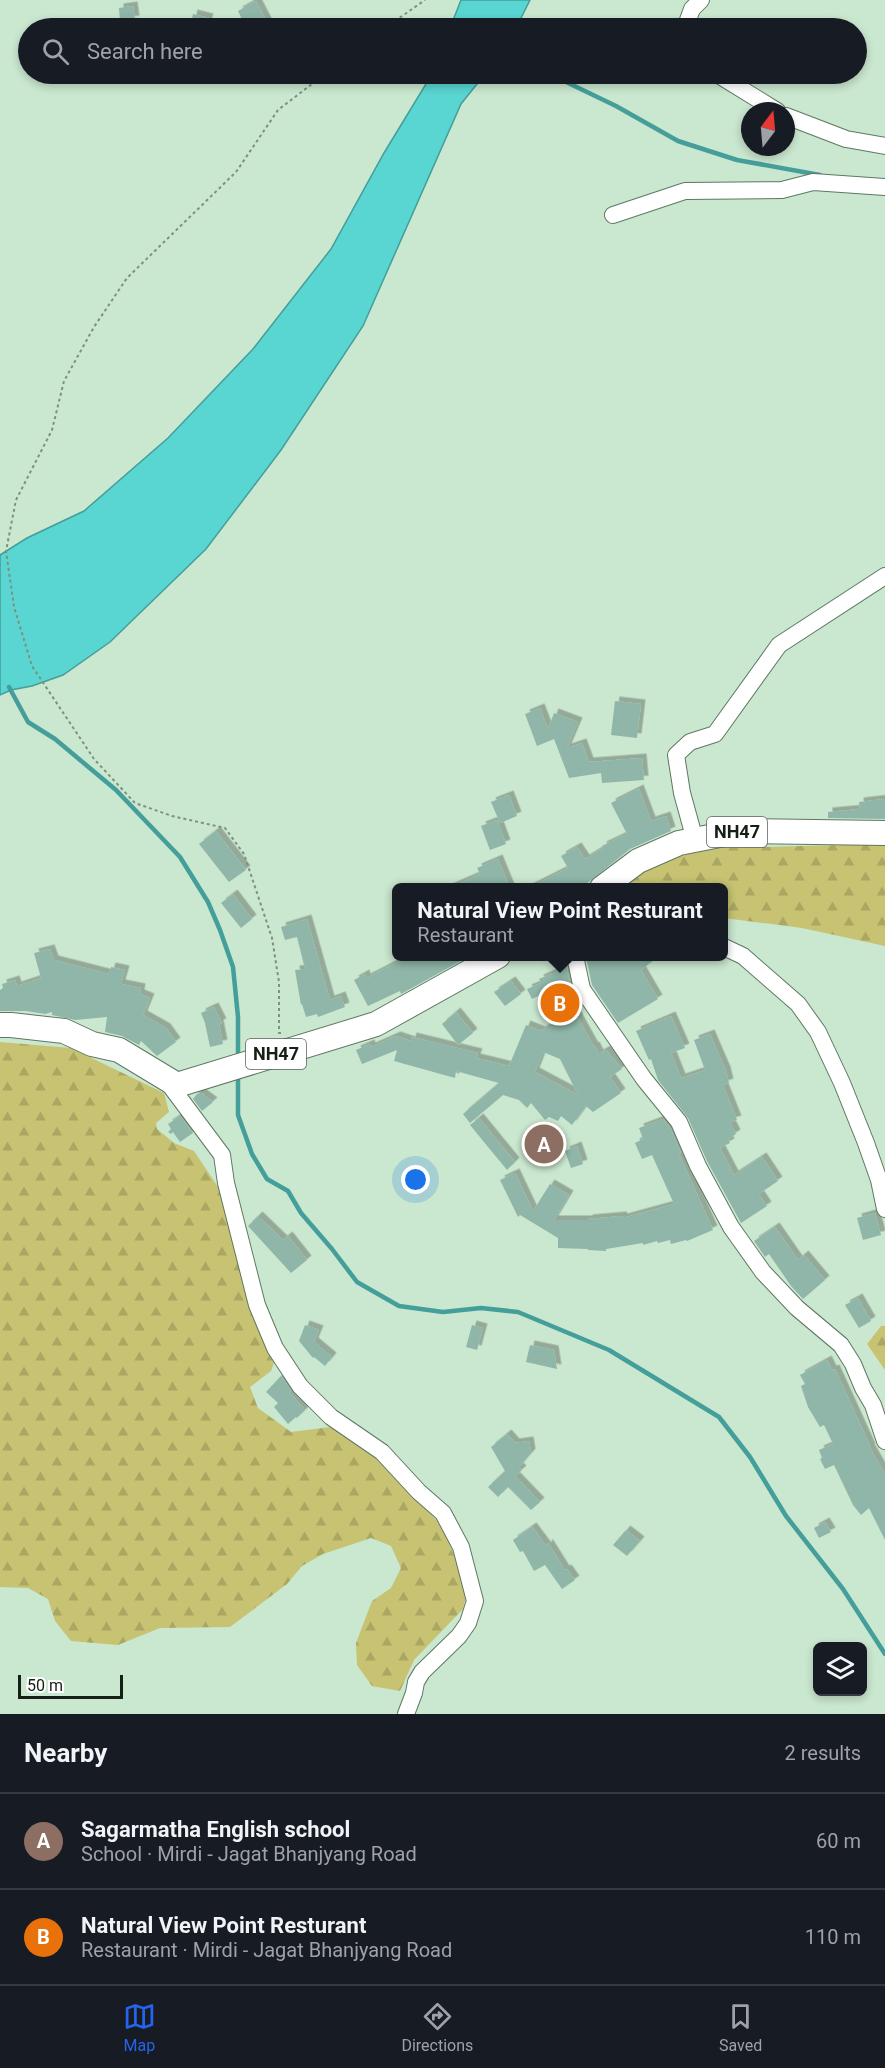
<!DOCTYPE html>
<html lang="en">
<head>
<meta charset="utf-8">
<style>
	body { margin:0; font-family:Roboto,sans-serif; background:#242831; color:#f1f3f6 }
	.controls { position:absolute; right:18px; bottom:18px; display:grid; overflow:hidden; border-radius:9px; box-shadow:0 3px 9px #0003 }
	.controls button { width:54px; height:54px; display:grid; place-items:center; padding:0; border:0; border-bottom:2px solid #363941; background:#171b24; color:#f1f3f6; font:30px sans-serif }
	.compass { position:absolute; left:741px; top:102px; width:54px; height:54px; border-radius:50%; background:#171b24; box-shadow:0 3px 9px #0003; rotate:16deg }
	.scale { position:absolute; left:18px; bottom:15px; width:105px; box-sizing:border-box; padding-left:6px; border:3px solid #141f16; border-top:0; font-size:16px; line-height:21px; white-space:nowrap; color:#141f16; -webkit-text-stroke:4px #fff; paint-order:stroke }
	.you { position:absolute; left:416px; top:1180px; width:21px; height:21px; margin:-15px; border:4px solid #fff; border-radius:50%; background:#1a73e8; box-shadow:0 0 0 9px #1a73e833 }
	.badge { display:grid; place-items:center; width:39px; height:39px; border-radius:50%; background:#2563eb; color:#fff; font-size:20px; font-weight:700 }
	.pin { position:absolute; translate:-50% -50%; border:3px solid #fff; box-shadow:0 2px 6px #0006 }
	.popup { position:absolute; left:392px; top:883px; width:336px; height:78px; box-sizing:border-box; display:grid; place-content:center; border-radius:9px; background:#171b24; filter:drop-shadow(0 2px 4px #0005); font-size:20px; white-space:nowrap; color:#9ea1a6 }
	.popup b { font-size:22px; color:#f1f3f6 }
	.popup::after { content:''; position:absolute; left:50%; top:100%; margin-left:-12px; border:12px solid transparent; border-top-color:#171b24 }
	.list { margin:0; padding:0; list-style:none }
	h2 { display:flex; justify-content:space-between; align-items:center; height:78px; margin:0; padding:0 24px; font-size:26px }
	h2 small { font-size:20px; font-weight:400; color:#9ea1a6 }
	.list li { display:grid; grid-template-columns:39px 1fr auto; gap:18px; align-items:center; box-sizing:border-box; height:96px; padding:0 24px; border-top:2px solid #363941 }
	.list b { display:block; font-size:22px; white-space:nowrap }
	.list p { margin:0; font-size:20px; white-space:nowrap; color:#9ea1a6 }
	.list em { font-size:20px; font-style:normal; color:#9ea1a6 }
	.icon { flex:none; width:33px; height:33px; fill:none; stroke:currentColor; stroke-width:2; stroke-linecap:round; stroke-linejoin:round }
	.map { position:relative; flex:none; width:885px; height:1714px; overflow:hidden }
	.search { position:absolute; background:#171b24; box-shadow:0 3px 9px #0003; left:18px; right:18px; top:18px; height:66px; display:flex; align-items:center; gap:15px; box-sizing:border-box; padding:0 21px; border-radius:33px; color:#9ea1a6; font-size:22px }
	.sheet { height:270px; background:#171b24 }
	nav { display:flex; justify-content:space-around; align-items:center; box-sizing:border-box; height:84px; border-top:2px solid #363941; background:#171b24; font-size:16px; color:#9ea1a6 }
	nav a { display:grid; justify-items:center; gap:3px }
	nav .on { color:#2563eb }
	.map>svg:first-child { display:block }
	.forest { fill:url(#forest-firs) }
	.water { fill:#59d5d2; stroke:#449e9a; stroke-width:1.5 }
	.lines { fill:none; stroke-linecap:round; stroke-linejoin:round }
	.stream { stroke:#449e9a; stroke-width:4.5 }
	.building { fill:#8fb6a8; fill-rule:evenodd; filter:url(#shadow) }
	.minor-casing { stroke:#5e7862; stroke-width:18 }
	.highway-casing { stroke:#5e7862; stroke-width:26 }
	.path { stroke:#7c9280; stroke-width:2; stroke-dasharray:3 3; stroke-linecap:butt }
	.minor { stroke:#fff; stroke-width:16 }
	.highway { stroke:#fff; stroke-width:24 }
	.labels { text-anchor:middle; stroke-width:4.5; stroke-linejoin:round; paint-order:stroke }
	.shield { fill:#fff; stroke:#5a625c; stroke-width:1.5 }
	.shield-label { font-size:18px; font-weight:bold; fill:#141f16 }
</style>
</head>
<body>
<div class="map">
<svg width="885" height="1714" viewBox="0 0 885 1714">
	<defs>
		<pattern id="forest-firs" width="22" height="20" patternUnits="userSpaceOnUse" patternTransform="scale(1.5)"><rect width="22" height="20" fill="#c7c372"/><path d="M5 1l3.5 6h-7zM16 11l3.5 6h-7z" fill="#aaa762"/></pattern>
		<filter id="shadow"><feDropShadow dx="4.5" dy="-4.5" stdDeviation="0" flood-color="#0004"/></filter>
	</defs>
	<rect width="100%" height="100%" fill="#cae7cf"/>
	<g class="forest">
		<path d="M885,844V946L802,928L724,918V888H617L659,861L714,848Z"/>
		<path d="M0,1042L71,1048L164,1093L169,1112L156,1123L157,1129L174,1143L194,1151L220,1190L275,1360L271,1371L250,1387L258,1408L291,1432L330,1427L363,1444L442,1526L464,1580L467,1592L463,1609L414,1660L400,1691L372,1686L357,1665L356,1643L372,1601L391,1588L401,1568L391,1546L371,1538L323,1554L302,1566L287,1584L230,1627L160,1628L118,1645L71,1641L55,1621L48,1599L28,1588L0,1587Z"/>
		<path d="M881,1326H885V1370L867,1344Z"/>
	</g>
	<g class="water">
		<path d="M461,0H530L516,28H450Z"/>
		<path d="M432,74H485L461,104L363,326L281,450L206,549L110,642L63,675L32,686L11,690L0,695V555L27,538L84,511L168,438L253,349L331,249L384,153Z"/>
	</g>
	<g class="lines">
		<g class="stream">
			<path d="M545,74L562,80L616,106L678,141L737,160L820,175"/>
			<path d="M9,687L28,722L55,739L116,790L180,857L208,902L220,930L233,967L238,1017V1059"/>
			<path d="M238,1074V1115L252,1154L267,1179L288,1191L301,1213L332,1249L357,1282L399,1306L443,1312L481,1308L518,1312L609,1350L719,1417L750,1457L786,1516L843,1589L885,1654"/>
		</g>
	</g>
	<g class="building">
		<path d="M256,1L270,28H246L238,11Z"/>
		<path d="M133,6L135,20L120,22L119,8Z"/>
		<path d="M193,14L209,18L206,28H190Z"/>
		<path d="M615,701L641,704L637,738L611,735Z"/>
		<path d="M540,708L548,729L554,713L578,722L567,748L582,743L589,762L642,758L644,780L602,783L601,773L569,778L554,739L537,746L525,714Z"/>
		<path d="M639,789L651,821L666,816L671,831L630,849L581,888H528L568,868L561,856L577,847L585,859L603,848L602,846L627,834L611,803Z"/>
		<path d="M509,795L517,816L500,823L491,802Z"/>
		<path d="M885,799V819L828,818V812L860,809L859,802Z"/>
		<path d="M497,820L506,844L490,850L481,826Z"/>
		<path d="M216,831L246,870L229,882L199,844Z"/>
		<path d="M498,859L510,888H448L480,874L477,868Z"/>
		<path d="M233,894L252,919L241,928L221,903Z"/>
		<path d="M307,919L330,1000L341,996L345,1007L318,1017L317,1014L306,1017L302,1004L301,1005L295,970L305,969L297,937L285,940L281,927Z"/>
		<path d="M50,949L54,960L109,974L111,967L125,970L121,984L141,988L140,994L150,998L143,1015L166,1028L176,1042L157,1056L141,1041L139,1045L122,1036L105,1032L107,1017L75,1020L52,1015V1012L45,1014L26,1011H0V990L3,988L2,984L15,980L17,986L41,978L34,953Z"/>
		<path d="M407,957H468L401,994L400,991L368,1006L354,980L365,974L366,978Z"/>
		<path d="M586,957H658L641,970L658,999L618,1023L592,985Z"/>
		<path d="M567,967L571,989L570,990L577,1009L574,1011L594,1047L595,1046L599,1054L606,1050L622,1069L610,1077L621,1093L593,1112L586,1106L572,1125L561,1116L558,1121L549,1117L545,1120L531,1103L527,1108L519,1100L503,1095L470,1123L463,1114L499,1083L456,1071L455,1078L394,1061L397,1050L362,1064L356,1050L370,1044L371,1047L396,1036L411,1041L412,1037L478,1053L476,1058L509,1066L526,1025L541,1031L555,1022L542,994L532,999L527,989L541,983L539,979ZM543,1052L560,1059L578,1095L535,1072Z"/>
		<path d="M511,981L521,994L505,1006L494,992Z"/>
		<path d="M214,1007L222,1023L219,1024L223,1044L210,1047L205,1023L201,1013Z"/>
		<path d="M456,1012L473,1033L458,1045L442,1024Z"/>
		<path d="M671,1016L685,1048L671,1053L681,1078L705,1070L694,1040L710,1034L726,1071L729,1083L723,1085L737,1120L730,1122L736,1134L728,1139L730,1143L720,1148L734,1175L762,1157L778,1181L759,1194L767,1206L741,1223L707,1161L688,1118L658,1080L651,1059L649,1060L636,1031Z"/>
		<path d="M201,1093L213,1102L202,1111L193,1099L197,1094Z"/>
		<path d="M180,1116L193,1133L180,1142L173,1132L171,1134L168,1132L171,1129L168,1124Z"/>
		<path d="M479,1118L515,1162L507,1170L470,1125Z"/>
		<path d="M663,1119L670,1128L681,1153L679,1154L713,1230L687,1241L686,1240L671,1244L670,1240L658,1243L657,1241L643,1245V1243L606,1249V1251L588,1250V1249L558,1248V1238L520,1215L518,1217L500,1180L515,1173L533,1211L550,1184L569,1195L554,1220H588V1219L622,1216L623,1218L674,1204L652,1155L642,1159L635,1143L643,1139L639,1128Z"/>
		<path d="M577,1146L583,1164L571,1168L565,1151Z"/>
		<path d="M875,1213L881,1235L863,1240L857,1218Z"/>
		<path d="M258,1216L283,1240L288,1236L307,1260L291,1273L248,1226Z"/>
		<path d="M775,1227L798,1260L804,1255L825,1280L803,1299L791,1286L769,1254L765,1257L754,1241Z"/>
		<path d="M858,1298L871,1321L859,1328L845,1305Z"/>
		<path d="M305,1325L319,1330L314,1342L332,1357L325,1366L314,1357L313,1358L299,1341Z"/>
		<path d="M472,1325L483,1328L477,1350L466,1347Z"/>
		<path d="M530,1345L554,1350L557,1369L526,1362Z"/>
		<path d="M827,1360L832,1370L835,1369L871,1448H870L885,1474V1540L869,1508L861,1515L853,1505L834,1465L825,1469L820,1459L822,1458L819,1450L833,1444L824,1425L820,1427L808,1407L801,1386L805,1384L800,1375Z"/>
		<path d="M281,1376L291,1391L289,1392L305,1410L297,1418L296,1417L288,1424L274,1407L278,1403L266,1392Z"/>
		<path d="M507,1434L515,1443L529,1441L531,1453L519,1467L522,1470L515,1476L540,1502L531,1510L508,1487L498,1497L488,1487L505,1471L491,1447Z"/>
		<path d="M825,1522L831,1532L819,1538L814,1528Z"/>
		<path d="M532,1527L547,1547L548,1543L565,1570L567,1569L575,1580L562,1589L545,1565L534,1571L523,1551L520,1552L513,1540Z"/>
		<path d="M626,1530L640,1541L627,1556L613,1545Z"/>
	</g>
	<g class="lines">
		<defs>
			<g id="minor">
				<path d="M685,28L692,9L701,0"/>
				<path d="M717,74L777,111"/>
				<path d="M786,116L846,139L885,146"/>
				<path d="M613,215L685,191L782,190L813,182L885,187"/>
				<path d="M695,840L682,793L676,755L690,742L715,734L779,645L885,576"/>
				<path d="M724,947L743,956L798,1004L818,1032L842,1083L866,1143L879,1180L885,1209"/>
				<path d="M575,956L582,989L644,1079L679,1122L698,1166L731,1227L763,1272L797,1308L841,1345L853,1364L863,1388L873,1405L885,1441"/>
				<path d="M166,1080L222,1155L226,1183L257,1305L275,1348L300,1386L331,1417L382,1452L419,1492L443,1513L461,1547L475,1601L468,1623L459,1636L422,1672L416,1682L414,1693L406,1714"/>
			</g>
			<g id="highway">
				<path d="M602,888L638,861L679,843L740,831L885,833"/>
				<path d="M0,1025H11L64,1031L92,1044L119,1050L177,1085L376,1024L498,956"/>
			</g>
		</defs>
		<use href="#minor" class="minor-casing"/>
		<use href="#highway" class="highway-casing"/>
		<g class="path">
			<path d="M385,28L425,0"/>
			<path d="M281,1033H279V982L272,938L244,854L225,828L172,816L135,803L94,759L32,666L14,607L6,551L16,500L52,430L64,381L94,327L127,278L236,172L278,110L325,74"/>
		</g>
		<use href="#minor" class="minor"/>
		<use href="#highway" class="highway"/>
	</g>
	<g class="labels">
		<g class="shield">
			<rect x="707" y="817" width="60" height="30" rx="4.5"/>
			<rect x="246" y="1039" width="60" height="30" rx="4.5"/>
		</g>
		<g class="shield-label">
			<text x="737" y="838">NH47</text>
			<text x="276" y="1060">NH47</text>
		</g>
	</g>
</svg>
<div class="controls">
<button><svg class="icon" aria-label="layers" viewBox="0 0 24 24"><path d="M12 4l9 5-9 5-9-5zM3 14l9 5 9-5"/></svg></button>
</div>
<svg class="compass" viewBox="-18 -18 36 36"><path d="M0-13l5 13h-10z" fill="#e53935"/><path d="M0 13l5-13h-10z" fill="#9ea1a6"/></svg>
<div class="scale">50 m</div>
<div class="you"></div>
<div class="pin badge" style="left:544px;top:1144px;background:#8d6e63">A</div>
<div class="pin badge" style="left:560px;top:1003px;background:#e8710a">B</div>
<div class="popup"><b>Natural View Point Resturant</b>Restaurant</div>
<div class="search"><svg class="icon" aria-label="search" viewBox="0 0 24 24"><circle cx="10" cy="10" r="6"/><path d="M15 15l6 6"/></svg>Search here</div>
</div>
<section class="sheet">
<h2>Nearby<small>2 results</small></h2>
<ul class="list">
<li><span class="badge" style="background:#8d6e63">A</span><div><b>Sagarmatha English school</b><p>School · Mirdi - Jagat Bhanjyang Road</p></div><em>60 m</em></li>
<li><span class="badge" style="background:#e8710a">B</span><div><b>Natural View Point Resturant</b><p>Restaurant · Mirdi - Jagat Bhanjyang Road</p></div><em>110 m</em></li>
</ul>
</section>
<nav>
<a class="on"><svg class="icon" aria-label="map" viewBox="0 0 24 24"><path d="M3 6l6-2 6 2 6-2v14l-6 2-6-2-6 2zM9 4v14M15 6v14"/></svg>Map</a>
<a><svg class="icon" aria-label="directions" viewBox="0 0 24 24"><path d="M12 3l9 9-9 9-9-9zM9 14v-3h6M13 9l2 2-2 2"/></svg>Directions</a>
<a><svg class="icon" aria-label="saved" viewBox="0 0 24 24"><path d="M7 4h10v16l-5-4-5 4z"/></svg>Saved</a>
</nav>
</body>
</html>
